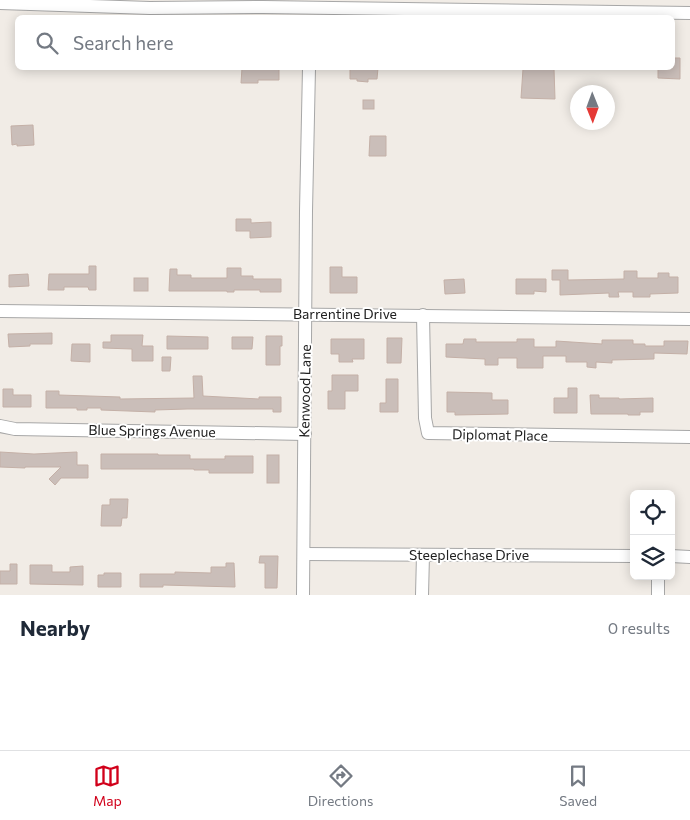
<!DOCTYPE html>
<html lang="en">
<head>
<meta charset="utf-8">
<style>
	body { margin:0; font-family:Commissioner,sans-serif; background:#f2f2f3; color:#1f2937 }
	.controls { position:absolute; right:15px; bottom:15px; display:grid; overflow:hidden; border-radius:8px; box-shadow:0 2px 12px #0003 }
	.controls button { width:45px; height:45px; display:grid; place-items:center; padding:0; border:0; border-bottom:1px solid #e0e1e3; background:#fff; color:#1f2937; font:25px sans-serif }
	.compass { position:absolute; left:570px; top:85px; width:45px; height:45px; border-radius:50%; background:#fff; box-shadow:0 2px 12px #0003; rotate:179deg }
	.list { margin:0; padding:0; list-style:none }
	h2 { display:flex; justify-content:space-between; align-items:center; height:65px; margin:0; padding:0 20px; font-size:21px }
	h2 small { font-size:16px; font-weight:400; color:#747a83 }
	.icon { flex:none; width:28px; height:28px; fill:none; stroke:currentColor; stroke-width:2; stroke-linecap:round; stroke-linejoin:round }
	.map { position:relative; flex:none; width:690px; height:595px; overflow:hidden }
	.search { position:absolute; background:#fff; box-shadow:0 2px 12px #0003; left:15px; right:15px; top:15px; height:55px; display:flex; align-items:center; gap:12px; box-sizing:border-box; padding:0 18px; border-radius:8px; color:#747a83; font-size:19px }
	.sheet { height:155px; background:#fff }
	nav { display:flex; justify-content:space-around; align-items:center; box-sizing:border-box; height:70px; border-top:1px solid #e0e1e3; background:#fff; font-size:14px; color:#747a83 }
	nav a { display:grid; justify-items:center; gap:2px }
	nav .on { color:#d1001a }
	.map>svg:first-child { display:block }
	.building { fill:#cabeb9; stroke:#c4b0a7 }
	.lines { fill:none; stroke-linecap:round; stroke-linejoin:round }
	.minor-casing { stroke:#a7a7a7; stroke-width:14 }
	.minor { stroke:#fff; stroke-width:12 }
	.labels { text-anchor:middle; stroke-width:4; stroke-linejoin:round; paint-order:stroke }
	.street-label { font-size:14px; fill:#202020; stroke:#fff }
</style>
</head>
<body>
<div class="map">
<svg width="690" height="595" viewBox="0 0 690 595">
	<rect width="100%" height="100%" fill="#f1ece6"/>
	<g class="building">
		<path d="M672,58H680V79L658,78V68H672Z"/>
		<path d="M242,68H279V80H258V83H241Z"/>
		<path d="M350,68H378L377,79H368V82L357,81V79H350Z"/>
		<path d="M523,69H554L555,99L521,98Z"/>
		<rect x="363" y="100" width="11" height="9"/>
		<path d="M33,125L34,145L17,146V144L12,145L11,126Z"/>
		<path d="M370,136H386V156H369Z"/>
		<path d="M236,219H251V223L271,222V237L250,238V231H236Z"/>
		<path d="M89,266H96V290H89L88,287H64V290H48L49,274H89Z"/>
		<path d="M330,267H342V277H357V293H330Z"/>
		<path d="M227,268H241V276H253V279H281V292H260V290H234V292H227V291H169L170,269H177V275H191V278H227Z"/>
		<path d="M552,270H568V280L624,279V271H637V278H658V273H669V277H678V293L650,294V297H633V292H618L619,297H609V293L560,295V280H552Z"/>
		<path d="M28,274L29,286L9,287V275Z"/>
		<rect x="134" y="278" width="14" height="13"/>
		<path d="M464,279L465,293L445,294L444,280Z"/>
		<path d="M516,279H546V292L534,291V294H516Z"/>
		<path d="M52,333V344H30V346L9,347L8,334Z"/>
		<path d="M111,335H143L142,346H153V361H132V349L103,348V342H111Z"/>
		<path d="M167,336L208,337V349H167Z"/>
		<path d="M266,336H282V346H280V365H266Z"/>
		<path d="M232,337H253L252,349H232Z"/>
		<path d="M387,338H402L401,363H387Z"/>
		<path d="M331,339H364V359H352L353,362H339V354H331Z"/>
		<path d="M464,339H476V342H517V339H534V347H556V341L602,344V340H633V344H645V346H664V341H688L687,354L654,353V359L612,360V363L596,362V368L587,367V362H566V356H543V368H517V358H498V365H485V359L446,357V344H463Z"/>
		<path d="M72,344H90V362L71,361Z"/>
		<path d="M162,357H171L170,371H162Z"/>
		<path d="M332,375H358V391H345V409H328V391H332Z"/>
		<path d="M193,376H202L203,396L259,399V397H281V412H273V409H187L155,410V412L101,410V408H87V410H77V408H46V391H59V395L120,397V399L194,398Z"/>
		<path d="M386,379H398V412H380V403H386Z"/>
		<path d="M568,388H577V413H554V398H568Z"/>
		<path d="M3,389H13V395H31V407H3Z"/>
		<path d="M447,392L492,393V400H508V414L455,415V412H447Z"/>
		<path d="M590,395H599V398H619V399L653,398V412H640V415H628V414H591Z"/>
		<path d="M0,452L34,454L77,452V465H88V478H61L55,485L49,479L61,467H25V468L0,467Z"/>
		<path d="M101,454H158V455H190V459H225V456H253V473H209V470H194V469H101Z"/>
		<rect x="267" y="455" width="12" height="28"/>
		<path d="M110,499H128L127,518H122L121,526H101L102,505H110Z"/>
		<path d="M260,556H278L277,588H265V563H259Z"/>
		<path d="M226,563H234L235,587L163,585V587H140V574H175V572L211,573V567H226Z"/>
		<path d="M10,564H17V584H0V571H10Z"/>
		<path d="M30,565H52V572H70V567L83,566V585L30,584Z"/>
		<path d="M104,573H121V587H98V575H104Z"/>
	</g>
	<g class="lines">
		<defs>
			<g id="minor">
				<path d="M0,3L150,8L263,7L690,13"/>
				<path d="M0,311L690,319"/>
				<path d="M423,315L425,418L428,433L690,437"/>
				<path d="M0,426L15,429L305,434"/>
				<path d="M304,554L634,556"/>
				<path d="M671,556L690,557"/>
				<path d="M303,595L306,211L309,68"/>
				<path d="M422,595L423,555"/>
				<path d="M658,595V576"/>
			</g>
		</defs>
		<use href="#minor" class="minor-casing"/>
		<use href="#minor" class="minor"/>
	</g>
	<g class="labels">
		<g class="street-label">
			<text x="345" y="319">Barrentine Drive</text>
			<text transform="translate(305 391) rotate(-89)" y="5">Kenwood Lane</text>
			<text transform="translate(152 431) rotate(1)" y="5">Blue Springs Avenue</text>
			<text transform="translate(500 435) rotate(1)" y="5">Diplomat Place</text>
			<text x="469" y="560">Steeplechase Drive</text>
		</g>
	</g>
</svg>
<div class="controls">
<button><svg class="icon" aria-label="locate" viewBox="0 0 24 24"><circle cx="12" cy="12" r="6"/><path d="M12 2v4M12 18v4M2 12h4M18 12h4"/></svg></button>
<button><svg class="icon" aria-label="layers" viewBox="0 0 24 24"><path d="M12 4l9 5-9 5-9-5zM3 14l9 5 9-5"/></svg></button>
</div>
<svg class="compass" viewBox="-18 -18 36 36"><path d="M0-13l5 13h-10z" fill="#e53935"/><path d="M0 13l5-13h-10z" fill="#747a83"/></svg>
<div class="search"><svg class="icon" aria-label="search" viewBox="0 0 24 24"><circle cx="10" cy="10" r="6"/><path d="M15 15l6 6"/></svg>Search here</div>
</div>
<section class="sheet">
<h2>Nearby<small>0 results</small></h2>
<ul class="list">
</ul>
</section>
<nav>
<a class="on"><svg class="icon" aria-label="map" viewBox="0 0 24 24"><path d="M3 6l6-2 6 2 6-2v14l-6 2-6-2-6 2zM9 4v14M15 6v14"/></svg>Map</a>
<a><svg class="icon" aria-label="directions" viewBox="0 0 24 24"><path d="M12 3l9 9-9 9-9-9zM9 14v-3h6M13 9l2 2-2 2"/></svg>Directions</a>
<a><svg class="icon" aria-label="saved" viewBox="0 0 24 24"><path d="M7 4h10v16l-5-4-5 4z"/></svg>Saved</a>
</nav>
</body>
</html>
